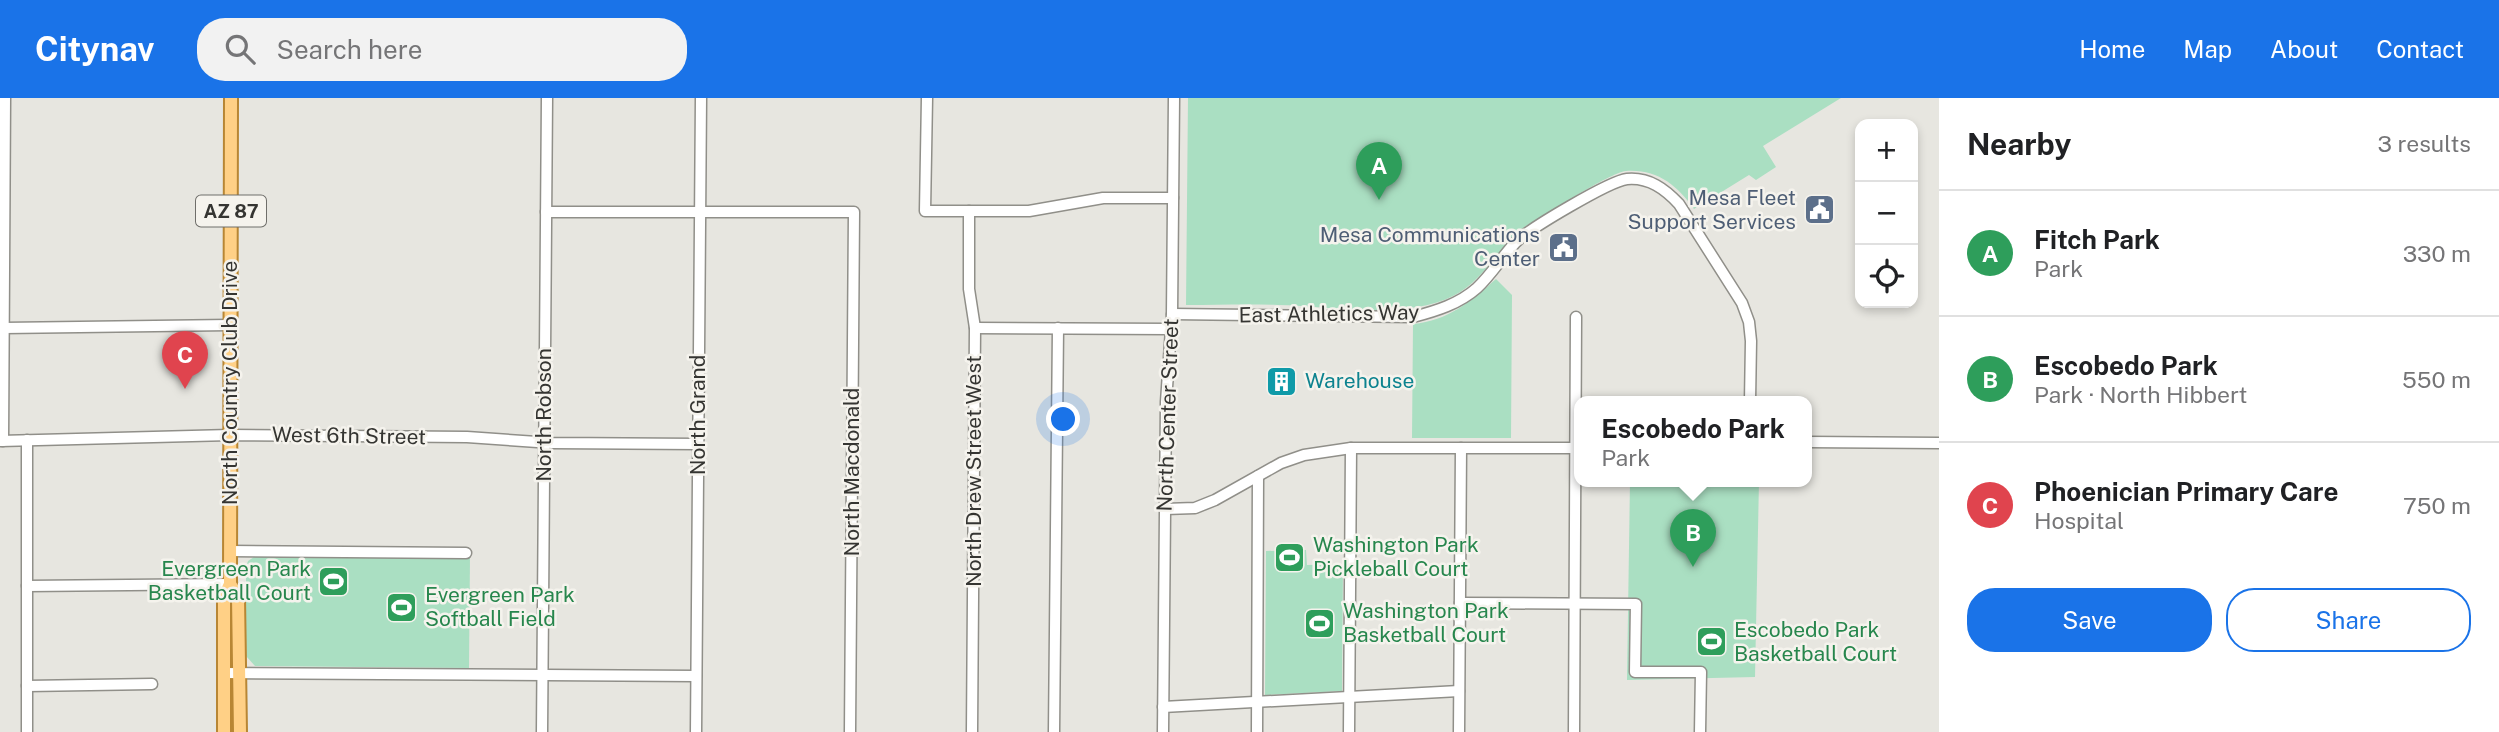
<!DOCTYPE html>
<html lang="en">
<head>
<meta charset="utf-8">
<style>
	body { margin:0; font-family:"Public Sans",sans-serif; background:#f2f2f2; color:#202124 }
	.controls { position:absolute; right:21px; top:21px; display:grid; overflow:hidden; border-radius:14px; box-shadow:0 4px 10px #0003 }
	.controls button { width:63px; height:63px; display:grid; place-items:center; padding:0; border:0; border-bottom:2px solid #e0e0e0; background:#fff; color:#202124; font:35px sans-serif }
	.you { position:absolute; left:1064px; top:322px; width:24px; height:24px; margin:-18px; border:5px solid #fff; border-radius:50%; background:#1a73e8; box-shadow:0 0 0 10px #1a73e833 }
	.badge { display:grid; place-items:center; width:46px; height:46px; border-radius:50%; background:#1a73e8; color:#fff; font-size:23px; font-weight:700 }
	.pin { position:absolute; translate:-50% -58px; filter:drop-shadow(0 2px 4px #0008) }
	.pin::after { content:''; position:absolute; top:37px; width:24px; height:21px; background:inherit; clip-path:polygon(0 0,100% 0,50% 100%) }
	.popup { position:absolute; left:1574px; top:298px; width:238px; height:91px; box-sizing:border-box; display:grid; place-content:center; border-radius:14px; background:#fff; filter:drop-shadow(0 2px 5px #0005); font-size:23px; white-space:nowrap; color:#757577 }
	.popup b { font-size:26px; color:#202124 }
	.popup::after { content:''; position:absolute; left:50%; top:100%; margin-left:-14px; border:14px solid transparent; border-top-color:#fff }
	.list { margin:0; padding:0; list-style:none }
	h2 { display:flex; justify-content:space-between; align-items:center; height:91px; margin:0; padding:0 28px; font-size:30px }
	h2 small { font-size:23px; font-weight:400; color:#757577 }
	.list li { display:grid; grid-template-columns:46px 1fr auto; gap:21px; align-items:center; box-sizing:border-box; height:126px; padding:0 28px; border-top:2px solid #e0e0e0 }
	.list b { display:block; font-size:26px; white-space:nowrap }
	.list p { margin:0; font-size:23px; white-space:nowrap; color:#757577 }
	.list em { font-size:23px; font-style:normal; color:#757577 }
	.actions { display:flex; gap:14px; padding:21px 28px }
	.actions a { flex:1; padding:16px 0; border:2px solid #1a73e8; border-radius:28px; text-align:center; font-size:24px; color:#1a73e8 }
	.actions .main { background:#1a73e8; color:#fff }
	.icon { flex:none; width:38px; height:38px; fill:none; stroke:currentColor; stroke-width:2; stroke-linecap:round; stroke-linejoin:round }
	.map { position:relative; flex:none; width:1939px; height:634px; overflow:hidden }
	header { display:flex; align-items:center; gap:42px; box-sizing:border-box; height:98px; padding:0 35px; background:#1a73e8; color:#fff }
	header strong { font-size:33px }
	nav { display:flex; gap:38px; margin-inline-start:auto; font-size:24px }
	.search { width:490px; height:63px; background:#f2f2f2; display:flex; align-items:center; gap:18px; box-sizing:border-box; padding:0 24px; border-radius:28px; color:#757577; font-size:26px }
	main { display:flex }
	aside { flex:1; background:#fff }
	.map>svg:first-child { display:block }
	.green { fill:#aadfc2 }
	.lines { fill:none; stroke-linecap:round; stroke-linejoin:round }
	.minor-casing { stroke:#908f89; stroke-width:13 }
	.major-casing { stroke:#b88634; stroke-width:16 }
	.minor { stroke:#fff; stroke-width:10 }
	.major { stroke:#ffd086; stroke-width:12 }
	.labels { text-anchor:middle; stroke-width:5; stroke-linejoin:round; paint-order:stroke }
	.shield { fill:#f5f3ed; stroke:#6f6e6a; stroke-width:2 }
	.shield-label { font-size:19px; font-weight:bold; fill:#353532 }
	.service-label { font-size:21px; fill:#4e5e75; stroke:#f5f3ed; text-anchor:end }
	.street-label { font-size:21px; fill:#353532; stroke:#f5f3ed }
	.culture-label { font-size:21px; fill:#0d838f; stroke:#f5f3ed; text-anchor:start }
	.leisure-label { font-size:21px; fill:#27864d; stroke:#f5f3ed; text-anchor:start }
</style>
</head>
<body>
<header>
<strong>Citynav</strong>
<div class="search"><svg class="icon" aria-label="search" viewBox="0 0 24 24"><circle cx="10" cy="10" r="6"/><path d="M15 15l6 6"/></svg>Search here</div>
<nav><a>Home</a><a>Map</a><a>About</a><a>Contact</a></nav>
</header>
<main>
<div class="map">
<svg width="1939" height="634" viewBox="0 0 1939 634">
	<rect width="100%" height="100%" fill="#e7e6e0"/>
	<g class="green">
		<path d="M1188,0H1841L1763,48L1776,69L1756,82L1749,77L1694,111C1677,87 1657,71 1626,73C1609,75 1545,117 1526,128C1499,148 1484,183 1453,198C1406,222 1329,208 1278,207C1247,206 1217,207 1186,207Z"/>
		<path d="M1496,181L1512,197L1511,340H1412L1413,226C1448,223 1471,203 1496,181Z"/>
		<path d="M1630,383H1759L1755,579L1627,582Z"/>
		<path d="M1306,452L1307,467L1343,466L1342,593L1265,597L1266,453Z"/>
		<path d="M254,459H470L469,570L255,568L246,558V469L248,463Z"/>
	</g>
	<g class="lines">
		<defs>
			<g id="minor">
				<path d="M927,0L925,113H1029L1103,100H1173"/>
				<path d="M969,113V191L975,230L972,634"/>
				<path d="M546,114H854L850,634"/>
				<path d="M1172,216L1413,219C1436,213 1459,206 1477,190C1491,177 1502,159 1515,145C1528,131 1610,83 1627,81C1649,79 1665,91 1679,106L1742,205L1749,224L1751,243L1750,303"/>
				<path d="M4,230L230,227"/>
				<path d="M975,230L1171,231"/>
				<path d="M0,343L230,337L467,339L552,345L698,346"/>
				<path d="M3,343L5,0"/>
				<path d="M1807,344L1939,345"/>
				<path d="M1165,411L1195,410L1215,402L1281,365L1304,357L1351,350H1579"/>
				<path d="M230,453L466,455"/>
				<path d="M27,488L230,486"/>
				<path d="M1460,505L1636,506L1635,574H1701L1700,634"/>
				<path d="M223,575L696,578"/>
				<path d="M27,588L152,586"/>
				<path d="M1163,609L1459,593"/>
				<path d="M27,634V342"/>
				<path d="M542,634L547,0"/>
				<path d="M696,634L701,0"/>
				<path d="M1054,634L1058,230"/>
				<path d="M1163,634L1166,304L1172,216L1174,0"/>
				<path d="M1257,634L1258,378"/>
				<path d="M1349,634L1351,350"/>
				<path d="M1459,634L1461,350"/>
				<path d="M1574,634L1576,219"/>
			</g>
			<g id="major">
				<path d="M230,486L238,499L240,634"/>
				<path d="M224,634V499L230,486L231,0"/>
			</g>
		</defs>
		<use href="#minor" class="minor-casing"/>
		<use href="#major" class="major-casing"/>
		<use href="#minor" class="minor"/>
		<use href="#major" class="major"/>
	</g>
	<defs>
		<symbol id="civic-square" viewBox="-11 -11 22 22"><rect x="-9" y="-9" width="18" height="18" rx="4" fill="#5c6f8a" stroke="#f5f3ed"/><path d="M-.6-6.5H3V-4.5H.6V-3L4-1V1h2V6H-6V1h2V-1L-.6-3ZM-1.2 2.5V6h2.4V2.5Z" fill="#fff"/></symbol>
		<symbol id="building-square" viewBox="-11 -11 22 22"><rect x="-9" y="-9" width="18" height="18" rx="4" fill="#0f9aa8" stroke="#f5f3ed"/><path d="M-4-6H4V6H1V3H-1V6H-4ZM-2.5-4.3h1.7v1.8h-1.7ZM.8-4.3h1.7v1.8H.8ZM-2.5-1h1.7V.8h-1.7ZM.8-1h1.7V.8H.8Z" fill="#fff"/></symbol>
		<symbol id="stadium-square" viewBox="-11 -11 22 22"><rect x="-9" y="-9" width="18" height="18" rx="4" fill="#2e9e5b" stroke="#f5f3ed"/><path d="M0-5a6.5 5 0 1 0 0 10a6.5 5 0 1 0 0-10ZM-3.5-1.8h7v3.6h-7Z" fill="#fff"/></symbol>
	</defs>
	<g fill-rule="evenodd">
		<use href="#civic-square" x="1802" y="94" width="35" height="35"/>
		<use href="#civic-square" x="1546" y="132" width="35" height="35"/>
		<use href="#building-square" x="1264" y="266" width="35" height="35"/>
		<use href="#stadium-square" x="1272" y="442" width="35" height="35"/>
		<use href="#stadium-square" x="316" y="466" width="35" height="35"/>
		<use href="#stadium-square" x="384" y="492" width="35" height="35"/>
		<use href="#stadium-square" x="1302" y="508" width="35" height="35"/>
		<use href="#stadium-square" x="1694" y="526" width="35" height="35"/>
	</g>
	<g class="labels">
		<rect class="shield" x="196" y="97.5" width="70" height="31" rx="5"/>
		<g class="shield-label">
			<text x="231" y="120">AZ 87</text>
		</g>
		<g class="service-label">
			<text x="1796" y="107">Mesa Fleet<tspan x="1796" dy="24">Support Services</tspan></text>
			<text x="1540" y="144">Mesa Communications<tspan x="1540" dy="24">Center</tspan></text>
		</g>
		<g class="street-label">
			<text transform="translate(1329 216) rotate(-1)" y="7">East Athletics Way</text>
			<text transform="translate(230 285) rotate(-90)" y="7">North Country Club Drive</text>
			<text transform="translate(544 317) rotate(-90)" y="7">North Robson</text>
			<text transform="translate(698 317) rotate(-90)" y="7">North Grand</text>
			<text transform="translate(1168 317) rotate(-88)" y="7">North Center Street</text>
			<text transform="translate(349 338) rotate(1)" y="7">West 6th Street</text>
			<text transform="translate(974 373) rotate(-90)" y="7">North Drew Street West</text>
			<text transform="translate(852 374) rotate(-90)" y="7">North Macdonald</text>
		</g>
		<g class="culture-label">
			<text x="1305" y="290">Warehouse</text>
		</g>
		<g class="leisure-label">
			<text x="1313" y="454">Washington Park<tspan x="1313" dy="24">Pickleball Court</tspan></text>
			<text x="311" y="478" text-anchor="end">Evergreen Park<tspan x="311" dy="24">Basketball Court</tspan></text>
			<text x="425" y="504">Evergreen Park<tspan x="425" dy="24">Softball Field</tspan></text>
			<text x="1343" y="520">Washington Park<tspan x="1343" dy="24">Basketball Court</tspan></text>
			<text x="1734" y="539">Escobedo Park<tspan x="1734" dy="24">Basketball Court</tspan></text>
		</g>
	</g>
</svg>
<div class="controls">
<button>+</button>
<button>−</button>
<button><svg class="icon" aria-label="locate" viewBox="0 0 24 24"><circle cx="12" cy="12" r="6"/><path d="M12 2v4M12 18v4M2 12h4M18 12h4"/></svg></button>
</div>
<div class="you"></div>
<div class="pin badge" style="left:1379px;top:102px;background:#2e9e5b">A</div>
<div class="pin badge" style="left:1693px;top:469px;background:#2e9e5b">B</div>
<div class="popup"><b>Escobedo Park</b>Park</div>
<div class="pin badge" style="left:185px;top:291px;background:#e0444e">C</div>
</div>
<aside>
<h2>Nearby<small>3 results</small></h2>
<ul class="list">
<li><span class="badge" style="background:#2e9e5b">A</span><div><b>Fitch Park</b><p>Park</p></div><em>330 m</em></li>
<li><span class="badge" style="background:#2e9e5b">B</span><div><b>Escobedo Park</b><p>Park · North Hibbert</p></div><em>550 m</em></li>
<li><span class="badge" style="background:#e0444e">C</span><div><b>Phoenician Primary Care</b><p>Hospital</p></div><em>750 m</em></li>
</ul>
<div class="actions"><a class="main">Save</a><a>Share</a></div>
</aside>
</main>
</body>
</html>
